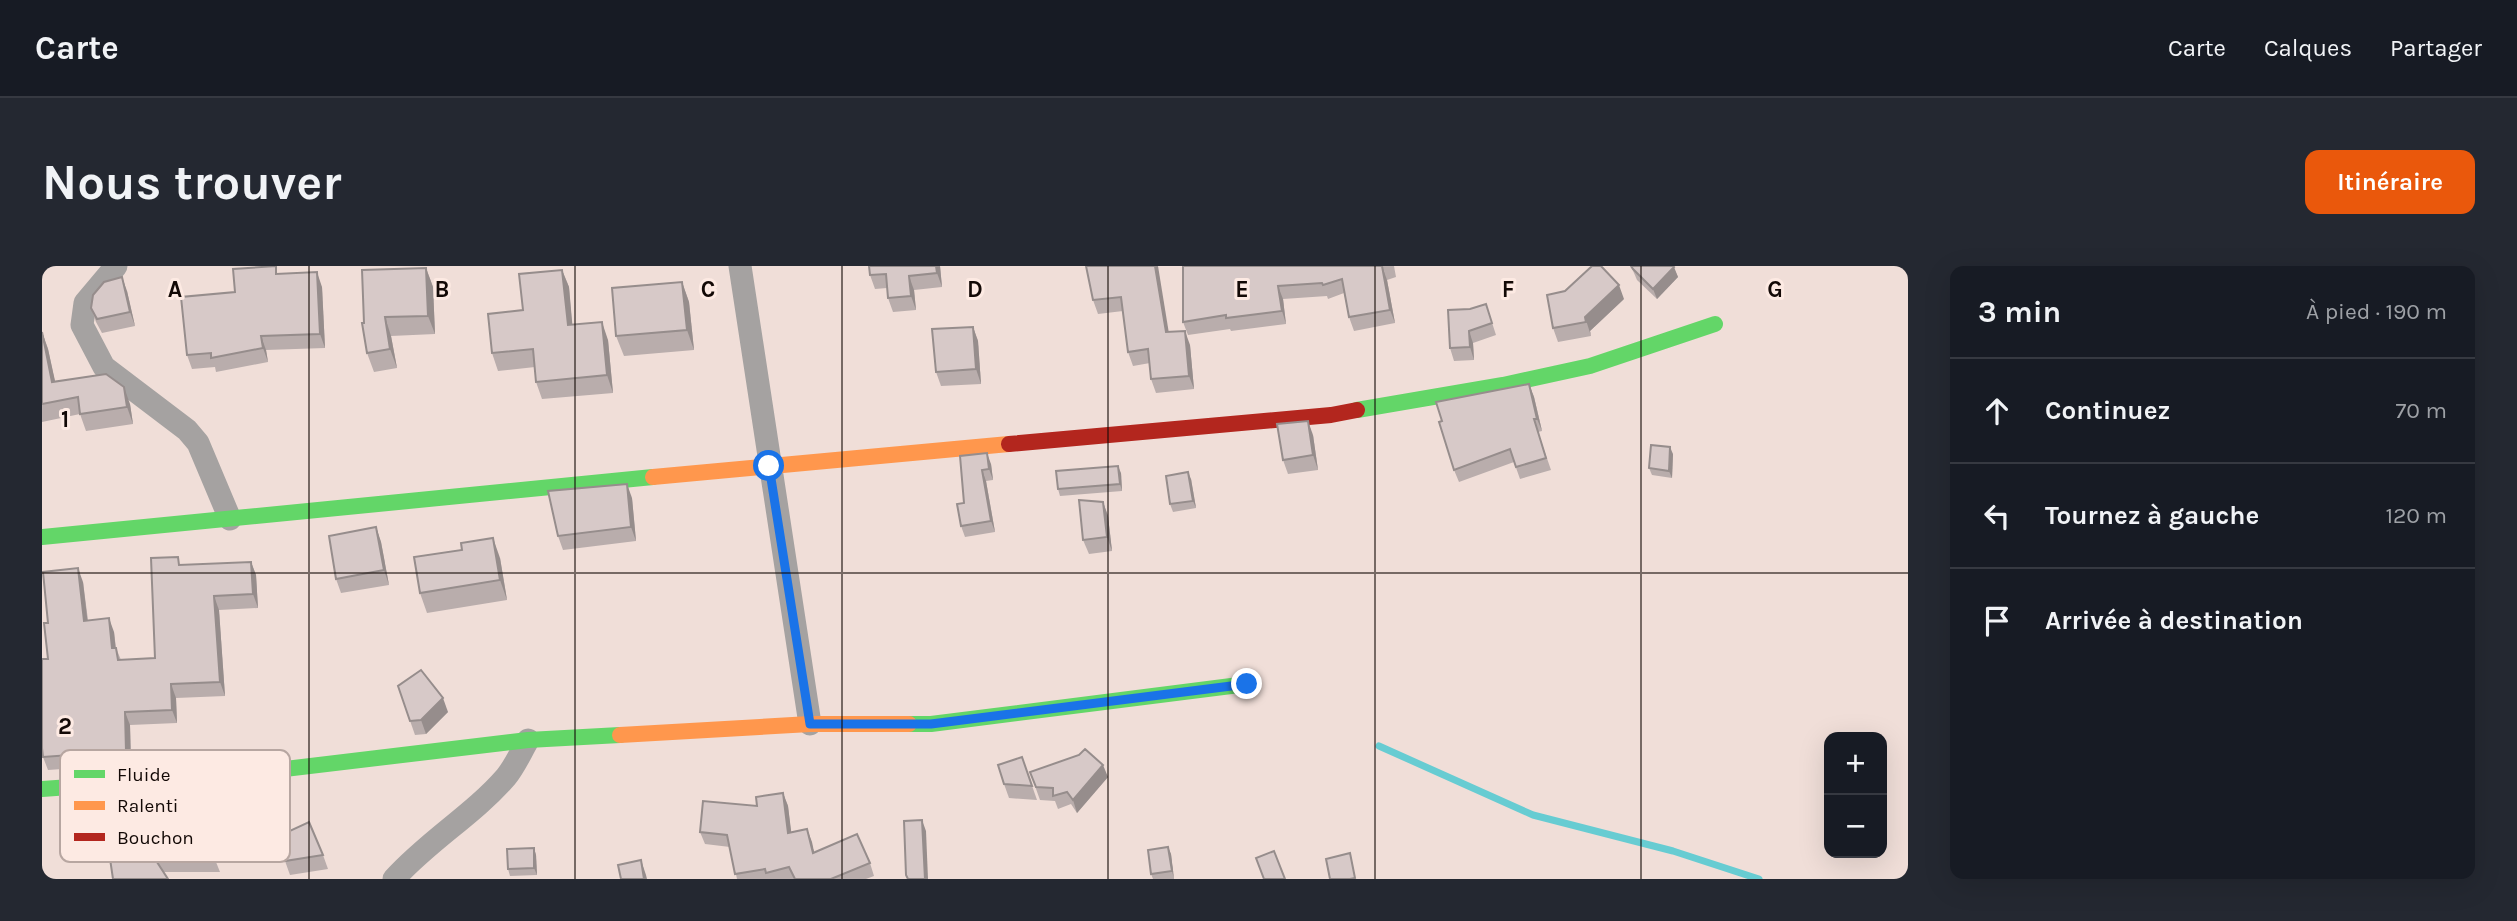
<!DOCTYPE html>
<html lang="fr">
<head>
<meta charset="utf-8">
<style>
	body { margin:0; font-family:Karla,sans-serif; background:#242831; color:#f1f3f6 }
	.controls { position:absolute; right:21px; bottom:21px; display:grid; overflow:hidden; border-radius:14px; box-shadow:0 7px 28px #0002 }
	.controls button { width:63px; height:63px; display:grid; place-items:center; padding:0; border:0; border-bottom:2px solid #363941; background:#171b24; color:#f1f3f6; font:35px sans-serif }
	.stop { position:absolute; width:21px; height:21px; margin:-16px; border:5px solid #1a73e8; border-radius:50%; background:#fff }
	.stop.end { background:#1a73e8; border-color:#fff; box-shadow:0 2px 7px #0008 }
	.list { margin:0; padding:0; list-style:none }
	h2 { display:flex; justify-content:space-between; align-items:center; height:91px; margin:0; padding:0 28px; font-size:30px }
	h2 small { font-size:23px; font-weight:400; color:#9ea1a6 }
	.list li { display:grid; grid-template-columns:46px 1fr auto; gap:21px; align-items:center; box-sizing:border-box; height:105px; padding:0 28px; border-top:2px solid #363941 }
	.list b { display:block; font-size:26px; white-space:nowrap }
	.list em { font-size:23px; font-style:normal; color:#9ea1a6 }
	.icon { flex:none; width:38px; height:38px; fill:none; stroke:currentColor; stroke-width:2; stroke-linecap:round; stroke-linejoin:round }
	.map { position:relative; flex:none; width:1866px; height:613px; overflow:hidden; border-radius:14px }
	header { display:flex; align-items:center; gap:42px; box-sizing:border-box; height:98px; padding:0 35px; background:#171b24; border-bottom:2px solid #363941 }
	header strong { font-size:33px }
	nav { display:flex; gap:38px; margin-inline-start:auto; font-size:24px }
	.intro { display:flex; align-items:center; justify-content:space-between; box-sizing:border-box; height:168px; padding:0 42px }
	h1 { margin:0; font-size:49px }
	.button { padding:18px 32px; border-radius:14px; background:#ea580c; color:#fff; font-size:24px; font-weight:700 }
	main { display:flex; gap:42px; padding:0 42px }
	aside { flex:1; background:#171b24; border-radius:14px; box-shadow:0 7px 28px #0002 }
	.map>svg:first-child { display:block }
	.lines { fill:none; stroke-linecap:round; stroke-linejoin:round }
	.stream { stroke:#67ccd2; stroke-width:7 }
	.street { stroke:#a5a2a1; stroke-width:23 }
	.fast { stroke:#63d668; stroke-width:16 }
	.slow { stroke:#ff974d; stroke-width:16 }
	.jam { stroke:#b3261e; stroke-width:16 }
	.wall { fill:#b9adac }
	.shaded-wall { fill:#968d8c }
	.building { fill:#d7c9c8; stroke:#968d8c; stroke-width:2 }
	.route { stroke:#1a73e8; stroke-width:9 }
	.grid { fill:none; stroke:#130906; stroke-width:2; stroke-opacity:0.55 }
	.key { fill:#fdeae3; stroke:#b7a6a1; stroke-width:2 }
	.key-label { font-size:19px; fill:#130906 }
	.grid-label { font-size:23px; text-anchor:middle; font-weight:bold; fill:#130906; stroke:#fdeae3; stroke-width:6; stroke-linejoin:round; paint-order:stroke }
</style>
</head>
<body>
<header>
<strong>Carte</strong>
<nav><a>Carte</a><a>Calques</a><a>Partager</a></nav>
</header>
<div class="intro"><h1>Nous trouver</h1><a class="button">Itinéraire</a></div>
<main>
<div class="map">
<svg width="1866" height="613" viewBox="0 0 1866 613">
	<rect width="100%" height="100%" fill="#f0ded8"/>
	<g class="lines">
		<path class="stream" d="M1337,480L1491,549L1631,585L1717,613"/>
		<g class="street">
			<path d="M74,0L43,37L40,59L62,101L145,164L156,177L188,253"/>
			<path d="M698,0L768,458"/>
			<path d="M352,613C386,575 431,549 464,511C473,500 479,486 486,474"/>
		</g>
		<g class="fast">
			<path d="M1315,144L1461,119L1548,100L1673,58"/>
			<path d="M0,271L611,211"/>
			<path d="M867,458H889L1205,418"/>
			<path d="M0,523L193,509L486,474L578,469"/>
		</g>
		<g class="slow">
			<path d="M611,211L967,178"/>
			<path d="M578,469L768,458H867"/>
		</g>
		<path class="jam" d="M967,178L1289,149L1315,144"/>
	</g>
	<g class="wall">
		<path d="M827,0H898L900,21L872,24L874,44L851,46L846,32L845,22L833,23L828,9Z"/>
		<path d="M1044,0L1126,66L1148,79L1152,123L1114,127L1109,113L1108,97L1091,100L1086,86L1081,45L1056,48L1051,34Z"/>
		<path d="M1141,0H1352L1354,11L1345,14L1353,57L1312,65L1307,51L1302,27L1286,33L1285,30L1241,33L1244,58L1189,65L1188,63L1146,69L1141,56Z"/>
		<path d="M1589,0H1631L1636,11L1615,33L1595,14Z"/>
		<path d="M384,2L391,21L393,68L349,70L355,102L332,106L325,87L322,57Z"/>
		<path d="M520,4L527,21L530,59L566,74L571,127L500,133L494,116L493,101L456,105L450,87L481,44Z"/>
		<path d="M237,8L280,21L283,82L224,84L226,96L174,106L173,101L150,103L145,89L193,26Z"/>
		<path d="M640,16L647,36L652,84L582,90L574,70Z"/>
		<path d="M85,25L93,60L60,67L54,56L49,42Z"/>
		<path d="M1582,33L1548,65L1549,70L1516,76L1511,62Z"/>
		<path d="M1444,38L1454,69L1431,77L1432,94L1412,95L1408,82L1428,43Z"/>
		<path d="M931,61L936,75L939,118L899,120L894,106Z"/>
		<path d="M0,66L6,83L13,116L88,138L91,158L44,165L38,148L0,156Z"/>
		<path d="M1487,118L1492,131L1500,165L1496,166L1509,204L1478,213L1472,196L1417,216L1412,204Z"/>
		<path d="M1271,169L1276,204L1246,208L1241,194Z"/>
		<path d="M1631,188L1630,212L1610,209L1607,202Z"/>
		<path d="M918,190L949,198L951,214L944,215L953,266L923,271L919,260L922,237Z"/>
		<path d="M1079,207L1080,225L1018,230L1016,223Z"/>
		<path d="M1149,213L1154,242L1131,246L1128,238Z"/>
		<path d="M590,232L594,275L521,284L516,270Z"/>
		<path d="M1061,236L1066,250L1070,285L1047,288L1041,274Z"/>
		<path d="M334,261L339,276L347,319L299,327L294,313Z"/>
		<path d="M458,292L465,334L385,347L378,327Z"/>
		<path d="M209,296L214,309L216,342L177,344L183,430L134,432L135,457L88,459L89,498L6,504L1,491L6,393V357L41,316L46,354L72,366L74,382L79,394L113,392L139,299Z"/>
		<path d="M356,420L406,446L384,468L373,469Z"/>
		<path d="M980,491L995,534L967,532L962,518Z"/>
		<path d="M988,506L1066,511L1035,547L1029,538L1016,543L1013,535L998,534Z"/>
		<path d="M157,517L162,530L166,576L178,606H121L70,586Z"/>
		<path d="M741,527L746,540L749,567L765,563L772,586L828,597L832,610L824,613H695L688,581L663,578L658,566Z"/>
		<path d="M1126,581L1129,588L1132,613H1111L1109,608Z"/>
		<path d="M492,582L494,589L495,609L468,610L466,603Z"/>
		<path d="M281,589L286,603L248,609L243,595Z"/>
	</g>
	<g class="shaded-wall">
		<path d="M894,0H898L900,21L895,7Z"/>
		<path d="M1113,0H1116L1129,80L1124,66Z"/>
		<path d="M1340,0L1345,14L1353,57L1348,44Z"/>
		<path d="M1632,1L1636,11L1615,33L1611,23Z"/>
		<path d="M384,2L391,21L393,68L386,50Z"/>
		<path d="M520,4L527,21L532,77L526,59Z"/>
		<path d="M275,6L280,21L283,82L278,68Z"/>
		<path d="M867,10L872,24L874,44L869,30Z"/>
		<path d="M80,11L85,25L93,60L88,46Z"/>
		<path d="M640,16L647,36L652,84L645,64Z"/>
		<path d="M1577,19L1582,33L1548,65L1549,70L1543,51Z"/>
		<path d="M1236,20L1241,33L1244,58L1240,45Z"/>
		<path d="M343,51L349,70L355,102L348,83Z"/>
		<path d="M560,56L566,74L571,127L565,109Z"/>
		<path d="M931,61L936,75L939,118L934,103Z"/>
		<path d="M1143,65L1148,79L1152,123L1147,110Z"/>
		<path d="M1427,65L1431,77L1432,94L1428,81Z"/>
		<path d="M0,66L6,83L17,133L10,116Z"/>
		<path d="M219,70L224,84L226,96L221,82Z"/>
		<path d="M1487,118L1492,131L1500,165L1495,153Z"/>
		<path d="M82,121L88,138L91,158L85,141Z"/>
		<path d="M1266,155L1271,169L1276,204L1271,189Z"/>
		<path d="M1628,181L1631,188L1630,212L1627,205Z"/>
		<path d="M945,187L949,198L951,214L947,203Z"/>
		<path d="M1076,200L1079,207L1080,225L1078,218Z"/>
		<path d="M940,204L944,215L953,266L949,255Z"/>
		<path d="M1146,206L1149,213L1154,242L1151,235Z"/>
		<path d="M585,218L590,232L594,275L589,261Z"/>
		<path d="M1061,236L1066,250L1070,285L1065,271Z"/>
		<path d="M334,261L339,276L347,319L342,304Z"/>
		<path d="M451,272L458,292L465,334L458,314Z"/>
		<path d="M209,296L214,309L216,342L211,328Z"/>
		<path d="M36,302L41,316L47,368L42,355Z"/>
		<path d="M172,330L177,344L183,430L178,416Z"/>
		<path d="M67,352L72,366L75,396L70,382Z"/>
		<path d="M129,418L134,432L135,457L130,444Z"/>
		<path d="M401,432L406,446L384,468L379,454Z"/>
		<path d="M83,446L88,459L89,498L84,485Z"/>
		<path d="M1061,499L1066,511L1035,547L1031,534Z"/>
		<path d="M157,517L162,530L166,579L161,566Z"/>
		<path d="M741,527L746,540L751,580L746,567Z"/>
		<path d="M880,554L884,565L886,613H883Z"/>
		<path d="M765,563L770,576L775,600L771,587Z"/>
		<path d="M1126,581L1129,588L1132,613L1130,605Z"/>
		<path d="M492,582L494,589L495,609L492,602Z"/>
		<path d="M599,594L604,609L605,613H602Z"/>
	</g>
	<g class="building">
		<path d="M234,0V8L275,6L278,68L219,70L221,82L169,92V87L145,89L139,31L193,26L191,3Z"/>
		<path d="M827,0H894L895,7L867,10L869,30L846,32L844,8L828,9Z"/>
		<path d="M1044,0H1113L1124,66L1143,65L1147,110L1109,113L1106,83L1086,86L1079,31L1051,34Z"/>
		<path d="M1141,0H1341H1340L1348,44L1307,51L1300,13L1281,19L1280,17L1236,20L1240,45L1184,52V49L1141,56Z"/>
		<path d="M1550,0H1559L1577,19L1543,51L1544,56L1511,62L1505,29L1523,25Z"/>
		<path d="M1589,0H1631L1632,1L1611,23L1591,3Z"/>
		<path d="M384,2L386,50L343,51L348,83L325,87L320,57H322L320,4Z"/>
		<path d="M520,4L526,59L560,56L565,109L494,116L491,83L450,87L446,48L481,44L477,8Z"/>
		<path d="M80,11L88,46L55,53L49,42L51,29L62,16Z"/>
		<path d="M640,16L645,64L574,70L570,22Z"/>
		<path d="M1444,38L1450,57L1427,65L1428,81L1408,82L1406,44L1428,43Z"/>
		<path d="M931,61L934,103L894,106L890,63Z"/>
		<path d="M0,66L10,116L64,108L82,121L85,141L38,148L36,131L0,138Z"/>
		<path d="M1487,118L1495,153H1492L1504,192L1474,201L1468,183L1412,204L1397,156L1400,155L1394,136Z"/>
		<path d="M1266,155L1271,189L1241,194L1235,158Z"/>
		<path d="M1609,179L1628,181L1627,205L1607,202Z"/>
		<path d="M945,187L947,203L940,204L949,255L919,260L915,238L922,237L918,190Z"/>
		<path d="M1076,200L1078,218L1016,223L1014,205Z"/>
		<path d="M1146,206L1151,235L1128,238L1124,210Z"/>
		<path d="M585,218L589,261L516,270L506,225Z"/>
		<path d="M1037,234L1061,236L1065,271L1041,274Z"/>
		<path d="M334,261L342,304L294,313L287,270Z"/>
		<path d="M451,272L458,314L378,327L372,291L420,284L419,277Z"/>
		<path d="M136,291L137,299L209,296L211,328L172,330L178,416L129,418L130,444L83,446L84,485L1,491L0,482V393H6L2,357H6L1,306L36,302L42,355L67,352L70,382H74L76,394L113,392L109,292Z"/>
		<path d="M379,404L401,432L379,454L368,455L356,420Z"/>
		<path d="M1043,483L1061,499L1031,534L1025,526L1011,530V522L994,521L988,506L1037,489Z"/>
		<path d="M980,491L990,520L962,518L956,499Z"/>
		<path d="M157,517L161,566L174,593H113L126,613H71L67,586H70L62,523Z"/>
		<path d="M741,527L746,567L765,563L771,587L815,568L828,597L789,613H753L747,601L724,607L723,603L693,608L685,569L658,566L661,535L715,540L714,531Z"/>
		<path d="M880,554L883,613H866L864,609L862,555Z"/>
		<path d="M267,556L281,589L243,595L241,568Z"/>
		<path d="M1126,581L1130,605L1109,608L1106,584Z"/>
		<path d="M492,582V602L466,603L465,583Z"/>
		<path d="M1232,585L1243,613H1222L1214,592Z"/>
		<path d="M1308,587L1313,612L1308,613H1288L1284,593Z"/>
		<path d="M599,594L602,613H579L576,599Z"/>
	</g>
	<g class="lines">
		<path class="route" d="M727,200L768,458H889L1205,418"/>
	</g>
	<path class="grid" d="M267,0V613M533,0V613M800,0V613M1066,0V613M1333,0V613M1599,0V613M0,307H1866"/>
	<rect x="18" y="484" width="230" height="112" rx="10" class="key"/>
	<rect x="32" y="504" width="31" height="8" fill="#63d668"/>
	<rect x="32" y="535" width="31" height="9" fill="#ff974d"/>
	<rect x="32" y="567" width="31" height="8" fill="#b3261e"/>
	<g class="key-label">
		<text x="75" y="515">Fluide</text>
		<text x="75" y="546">Ralenti</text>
		<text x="75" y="578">Bouchon</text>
	</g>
	<g class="grid-label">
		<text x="133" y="31">A</text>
		<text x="400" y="31">B</text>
		<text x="666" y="31">C</text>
		<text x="933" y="31">D</text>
		<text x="1200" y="31">E</text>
		<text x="1466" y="31">F</text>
		<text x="1733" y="31">G</text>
		<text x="23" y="161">1</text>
		<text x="23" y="468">2</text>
	</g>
</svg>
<div class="controls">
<button>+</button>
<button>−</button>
</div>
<div class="stop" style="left:727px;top:200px"></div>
<div class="stop end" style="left:1205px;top:418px"></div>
</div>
<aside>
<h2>3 min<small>À pied · 190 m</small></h2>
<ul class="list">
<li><svg class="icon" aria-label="ahead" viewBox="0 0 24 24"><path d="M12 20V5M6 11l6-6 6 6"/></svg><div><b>Continuez</b></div><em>70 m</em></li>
<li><svg class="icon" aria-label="left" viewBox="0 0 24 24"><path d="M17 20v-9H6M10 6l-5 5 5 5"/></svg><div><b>Tournez à gauche</b></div><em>120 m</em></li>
<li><svg class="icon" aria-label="arrive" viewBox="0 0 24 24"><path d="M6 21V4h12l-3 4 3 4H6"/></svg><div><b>Arrivée à destination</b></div></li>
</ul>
</aside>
</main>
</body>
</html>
